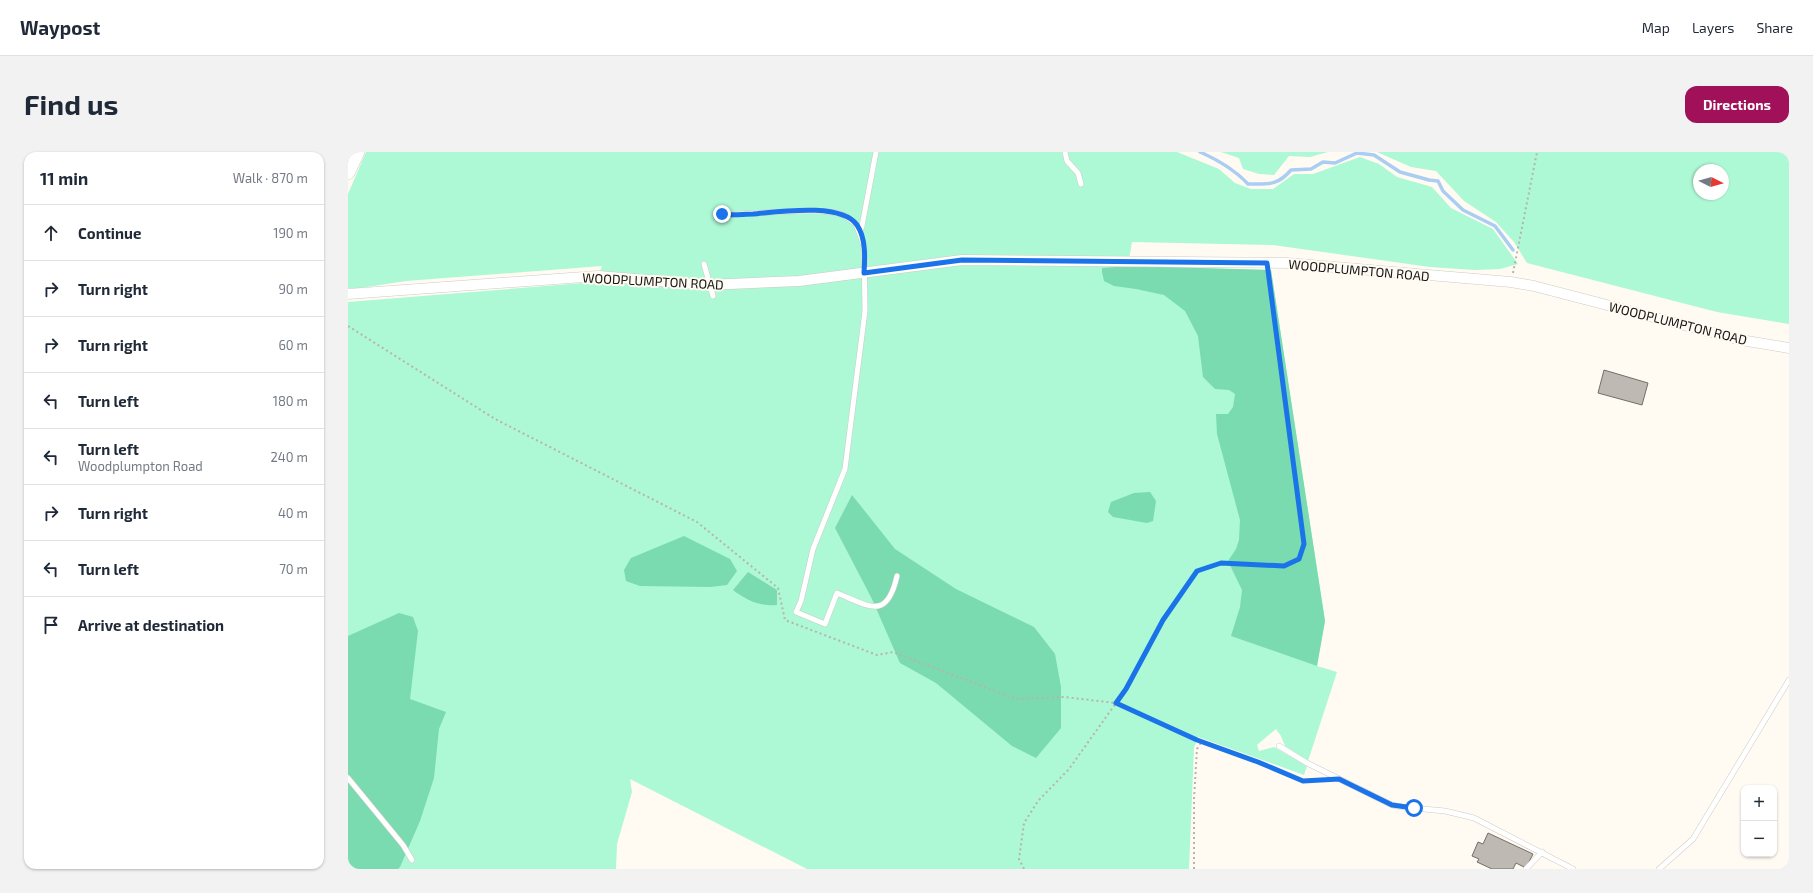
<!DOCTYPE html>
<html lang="en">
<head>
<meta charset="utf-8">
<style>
	body { margin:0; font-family:"Exo 2",sans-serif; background:#f2f2f3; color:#1f2937 }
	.controls { position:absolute; right:12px; bottom:12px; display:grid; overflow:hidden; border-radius:8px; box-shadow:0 1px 3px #0004 }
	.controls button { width:36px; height:36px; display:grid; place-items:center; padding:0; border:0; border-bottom:1px solid #e0e1e3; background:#fff; color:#1f2937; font:20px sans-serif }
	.compass { position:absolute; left:1345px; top:12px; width:36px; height:36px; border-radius:50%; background:#fff; box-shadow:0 1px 3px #0004; rotate:95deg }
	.stop { position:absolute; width:12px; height:12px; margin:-9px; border:3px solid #1a73e8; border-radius:50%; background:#fff }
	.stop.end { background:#1a73e8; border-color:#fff; box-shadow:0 1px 4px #0008 }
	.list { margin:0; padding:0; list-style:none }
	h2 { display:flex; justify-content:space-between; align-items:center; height:52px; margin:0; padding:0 16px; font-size:17px }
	h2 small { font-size:13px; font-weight:400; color:#747a83 }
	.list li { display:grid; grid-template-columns:26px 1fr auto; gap:12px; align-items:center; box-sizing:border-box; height:56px; padding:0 16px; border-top:1px solid #e0e1e3 }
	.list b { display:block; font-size:15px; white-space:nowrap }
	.list p { margin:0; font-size:13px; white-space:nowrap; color:#747a83 }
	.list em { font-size:13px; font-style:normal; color:#747a83 }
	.icon { flex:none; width:22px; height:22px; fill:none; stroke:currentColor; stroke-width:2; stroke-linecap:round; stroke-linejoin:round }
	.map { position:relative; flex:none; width:1441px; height:717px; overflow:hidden; border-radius:12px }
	header { display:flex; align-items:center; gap:24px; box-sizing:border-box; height:56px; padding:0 20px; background:#fff; border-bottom:1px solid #e0e1e3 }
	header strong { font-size:19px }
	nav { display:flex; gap:22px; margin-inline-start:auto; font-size:14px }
	.intro { display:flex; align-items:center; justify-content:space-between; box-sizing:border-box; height:96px; padding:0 24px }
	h1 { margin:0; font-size:28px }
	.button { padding:10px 18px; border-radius:12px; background:#a0115a; color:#fff; font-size:14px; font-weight:700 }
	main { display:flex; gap:24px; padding:0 24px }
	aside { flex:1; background:#fff; border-radius:12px; box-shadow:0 1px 3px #0004 }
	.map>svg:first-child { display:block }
	.green { fill:#adf8d5; fill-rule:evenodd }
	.forest { fill:#7adab0 }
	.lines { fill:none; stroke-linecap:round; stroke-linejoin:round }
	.stream { stroke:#aacdf4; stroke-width:3.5 }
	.building { fill:#bebab3; stroke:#726e68 }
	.service-casing { stroke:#cfcbc4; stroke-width:6 }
	.minor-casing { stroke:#cfcbc4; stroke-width:11 }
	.tertiary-casing { stroke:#cfcbc4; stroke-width:14 }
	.path { stroke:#b7b4ae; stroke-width:2; stroke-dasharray:2 3; stroke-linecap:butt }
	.service { stroke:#fff; stroke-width:5 }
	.minor { stroke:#fff; stroke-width:10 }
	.tertiary { stroke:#fff; stroke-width:13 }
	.route { stroke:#1a73e8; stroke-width:5 }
	.labels { text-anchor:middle; stroke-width:4; stroke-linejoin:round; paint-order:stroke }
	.street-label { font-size:13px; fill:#171613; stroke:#fffbf3 }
</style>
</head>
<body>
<header>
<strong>Waypost</strong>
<nav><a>Map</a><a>Layers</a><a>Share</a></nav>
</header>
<div class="intro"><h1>Find us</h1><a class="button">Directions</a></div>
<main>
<aside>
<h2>11 min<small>Walk · 870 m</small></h2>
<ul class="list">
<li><svg class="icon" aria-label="ahead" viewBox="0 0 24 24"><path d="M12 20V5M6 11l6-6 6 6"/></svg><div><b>Continue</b></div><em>190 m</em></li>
<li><svg class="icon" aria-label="right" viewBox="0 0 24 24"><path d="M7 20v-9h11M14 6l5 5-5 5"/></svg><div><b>Turn right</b></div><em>90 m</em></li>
<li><svg class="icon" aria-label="right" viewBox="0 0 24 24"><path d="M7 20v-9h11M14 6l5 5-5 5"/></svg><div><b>Turn right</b></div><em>60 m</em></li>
<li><svg class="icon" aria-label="left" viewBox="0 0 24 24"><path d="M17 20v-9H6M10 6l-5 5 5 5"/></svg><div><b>Turn left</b></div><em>180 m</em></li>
<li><svg class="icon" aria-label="left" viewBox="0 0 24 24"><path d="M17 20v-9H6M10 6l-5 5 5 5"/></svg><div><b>Turn left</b><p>Woodplumpton Road</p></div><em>240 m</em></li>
<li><svg class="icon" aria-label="right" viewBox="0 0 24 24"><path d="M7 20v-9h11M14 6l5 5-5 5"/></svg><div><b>Turn right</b></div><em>40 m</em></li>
<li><svg class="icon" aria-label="left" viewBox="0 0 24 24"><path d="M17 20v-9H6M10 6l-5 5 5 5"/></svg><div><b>Turn left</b></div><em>70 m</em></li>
<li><svg class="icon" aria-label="arrive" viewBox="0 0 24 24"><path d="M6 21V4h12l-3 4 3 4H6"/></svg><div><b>Arrive at destination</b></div></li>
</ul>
</aside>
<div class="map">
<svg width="1441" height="717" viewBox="0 0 1441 717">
	<rect width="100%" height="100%" fill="#fffbf3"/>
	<g class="green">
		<path d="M18,0H829L871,17L887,31L903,37H925L946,22H965L1012,5L1031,12L1049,25L1084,35L1103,56L1145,77L1170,112L1152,117L1127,118L1082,115L925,93L784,90L780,114L923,118L977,469L969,514L989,520L960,609L937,594L933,584L928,577L909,593L911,599L926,595L959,614L956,623L850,585L846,596L841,717H459L282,627L284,640L269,692L268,717H0V150L248,130L254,114L58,129L6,137L0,136V42Z"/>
		<path d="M873,0H980L962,5L941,4L926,23L911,22L895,17L891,6Z"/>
		<path d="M1029,0H1441V172L1369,160L1179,111L1166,90L1148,70L1116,49L1088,19L1063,15ZM1351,18H1375V42H1351Z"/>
	</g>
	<g class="forest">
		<path d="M780,114L923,118L977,469L969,514L883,484L892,455L894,438L880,409L888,397L891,388L892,368L869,282L868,262H880L885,255L887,242L881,238L867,237L855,225L850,184L837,159L816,143L788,137L766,134L756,129L754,120V116Z"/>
		<path d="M802,340L808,349L805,369L799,371L765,365L760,360L763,350L786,341Z"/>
		<path d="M504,343L547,397L608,437L686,475L707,502L713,535V576L688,606L664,594L588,531L552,511L524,447L487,376Z"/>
		<path d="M336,384L382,407L389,419L379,433L362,435L292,434L278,429L276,418L283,406Z"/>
		<path d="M400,420L429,438V453C413,455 398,448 385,438Z"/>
		<path d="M51,461L65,465L70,479L62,547L98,560L91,577L86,626L72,669L52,715L50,717H0V484Z"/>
	</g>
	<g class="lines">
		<path class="stream" d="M852,0C870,8 886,17 900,32C921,32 929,34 943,18L963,17L975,10L987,11L1009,1L1026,3L1052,20L1081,28L1090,29L1095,39L1115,58L1147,74L1165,98"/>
	</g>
	<g class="building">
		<path d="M1256,218L1300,231L1294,253L1250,241Z"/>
		<path d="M1140,681L1185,702L1178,716L1168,711L1165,717H1144L1129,710L1131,707L1124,704L1130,690L1135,692Z"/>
	</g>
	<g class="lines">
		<defs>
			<g id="service">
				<path d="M717,0L719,9L730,21L733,32"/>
				<path d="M374,63L448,59H473L490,61L497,64L508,72L516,94L517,159L497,317L465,397L453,449L448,460L477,472L489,441C521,454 539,469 549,424"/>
				<path d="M512,79L514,74L528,0"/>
				<path d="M356,112L365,144"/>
				<path d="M931,594L959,611L1044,653L1054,655L1097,659L1126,666L1225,717"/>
				<path d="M0,626L55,693L64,708"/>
				<path d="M1178,717L1194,700"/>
				<path d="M1311,717L1345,687L1441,528"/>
			</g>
			<path id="minor" d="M0,142L250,124L359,133L451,129L614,108L939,111L1163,130L1186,134L1393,188L1441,196"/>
			<path id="tertiary" d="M0,21L10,0"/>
		</defs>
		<use href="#service" class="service-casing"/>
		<use href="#minor" class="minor-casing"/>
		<use href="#tertiary" class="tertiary-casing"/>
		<g class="path">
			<path d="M1165,121L1189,0"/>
			<path d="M0,174L147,267L349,370L430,436L437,468L529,503L545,500L668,547L716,545L768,551L849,588L910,610L955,629L975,628"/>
			<path d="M676,717L671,707L676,671L690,649L721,617L778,537L815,468L849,419L873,411L936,414L951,407L955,392L920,120"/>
			<path d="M846,717V647L849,597L854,589"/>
		</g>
		<use href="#service" class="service"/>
		<use href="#minor" class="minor"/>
		<use href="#tertiary" class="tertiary"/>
	</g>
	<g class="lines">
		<path class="route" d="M374,62C384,64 395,62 405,62C429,60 493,50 509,73C518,86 517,106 516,121L614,108L919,111L956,392L951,407L936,414L873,411L849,419L815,468L778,537L768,551L849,588L910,610L955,629L991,627L1044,653L1066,656"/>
	</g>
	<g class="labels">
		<g class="street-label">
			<text transform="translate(1011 118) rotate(5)" y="5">WOODPLUMPTON ROAD</text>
			<text transform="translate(305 129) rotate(3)" y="5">WOODPLUMPTON ROAD</text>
			<text transform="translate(1330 171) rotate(14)" y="5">WOODPLUMPTON ROAD</text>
		</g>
	</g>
</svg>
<div class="controls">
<button>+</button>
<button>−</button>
</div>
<svg class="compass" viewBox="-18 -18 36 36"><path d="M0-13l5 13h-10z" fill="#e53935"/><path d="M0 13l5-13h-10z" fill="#747a83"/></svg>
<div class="stop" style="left:1066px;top:656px"></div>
<div class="stop end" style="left:374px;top:62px"></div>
</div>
</main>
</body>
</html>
